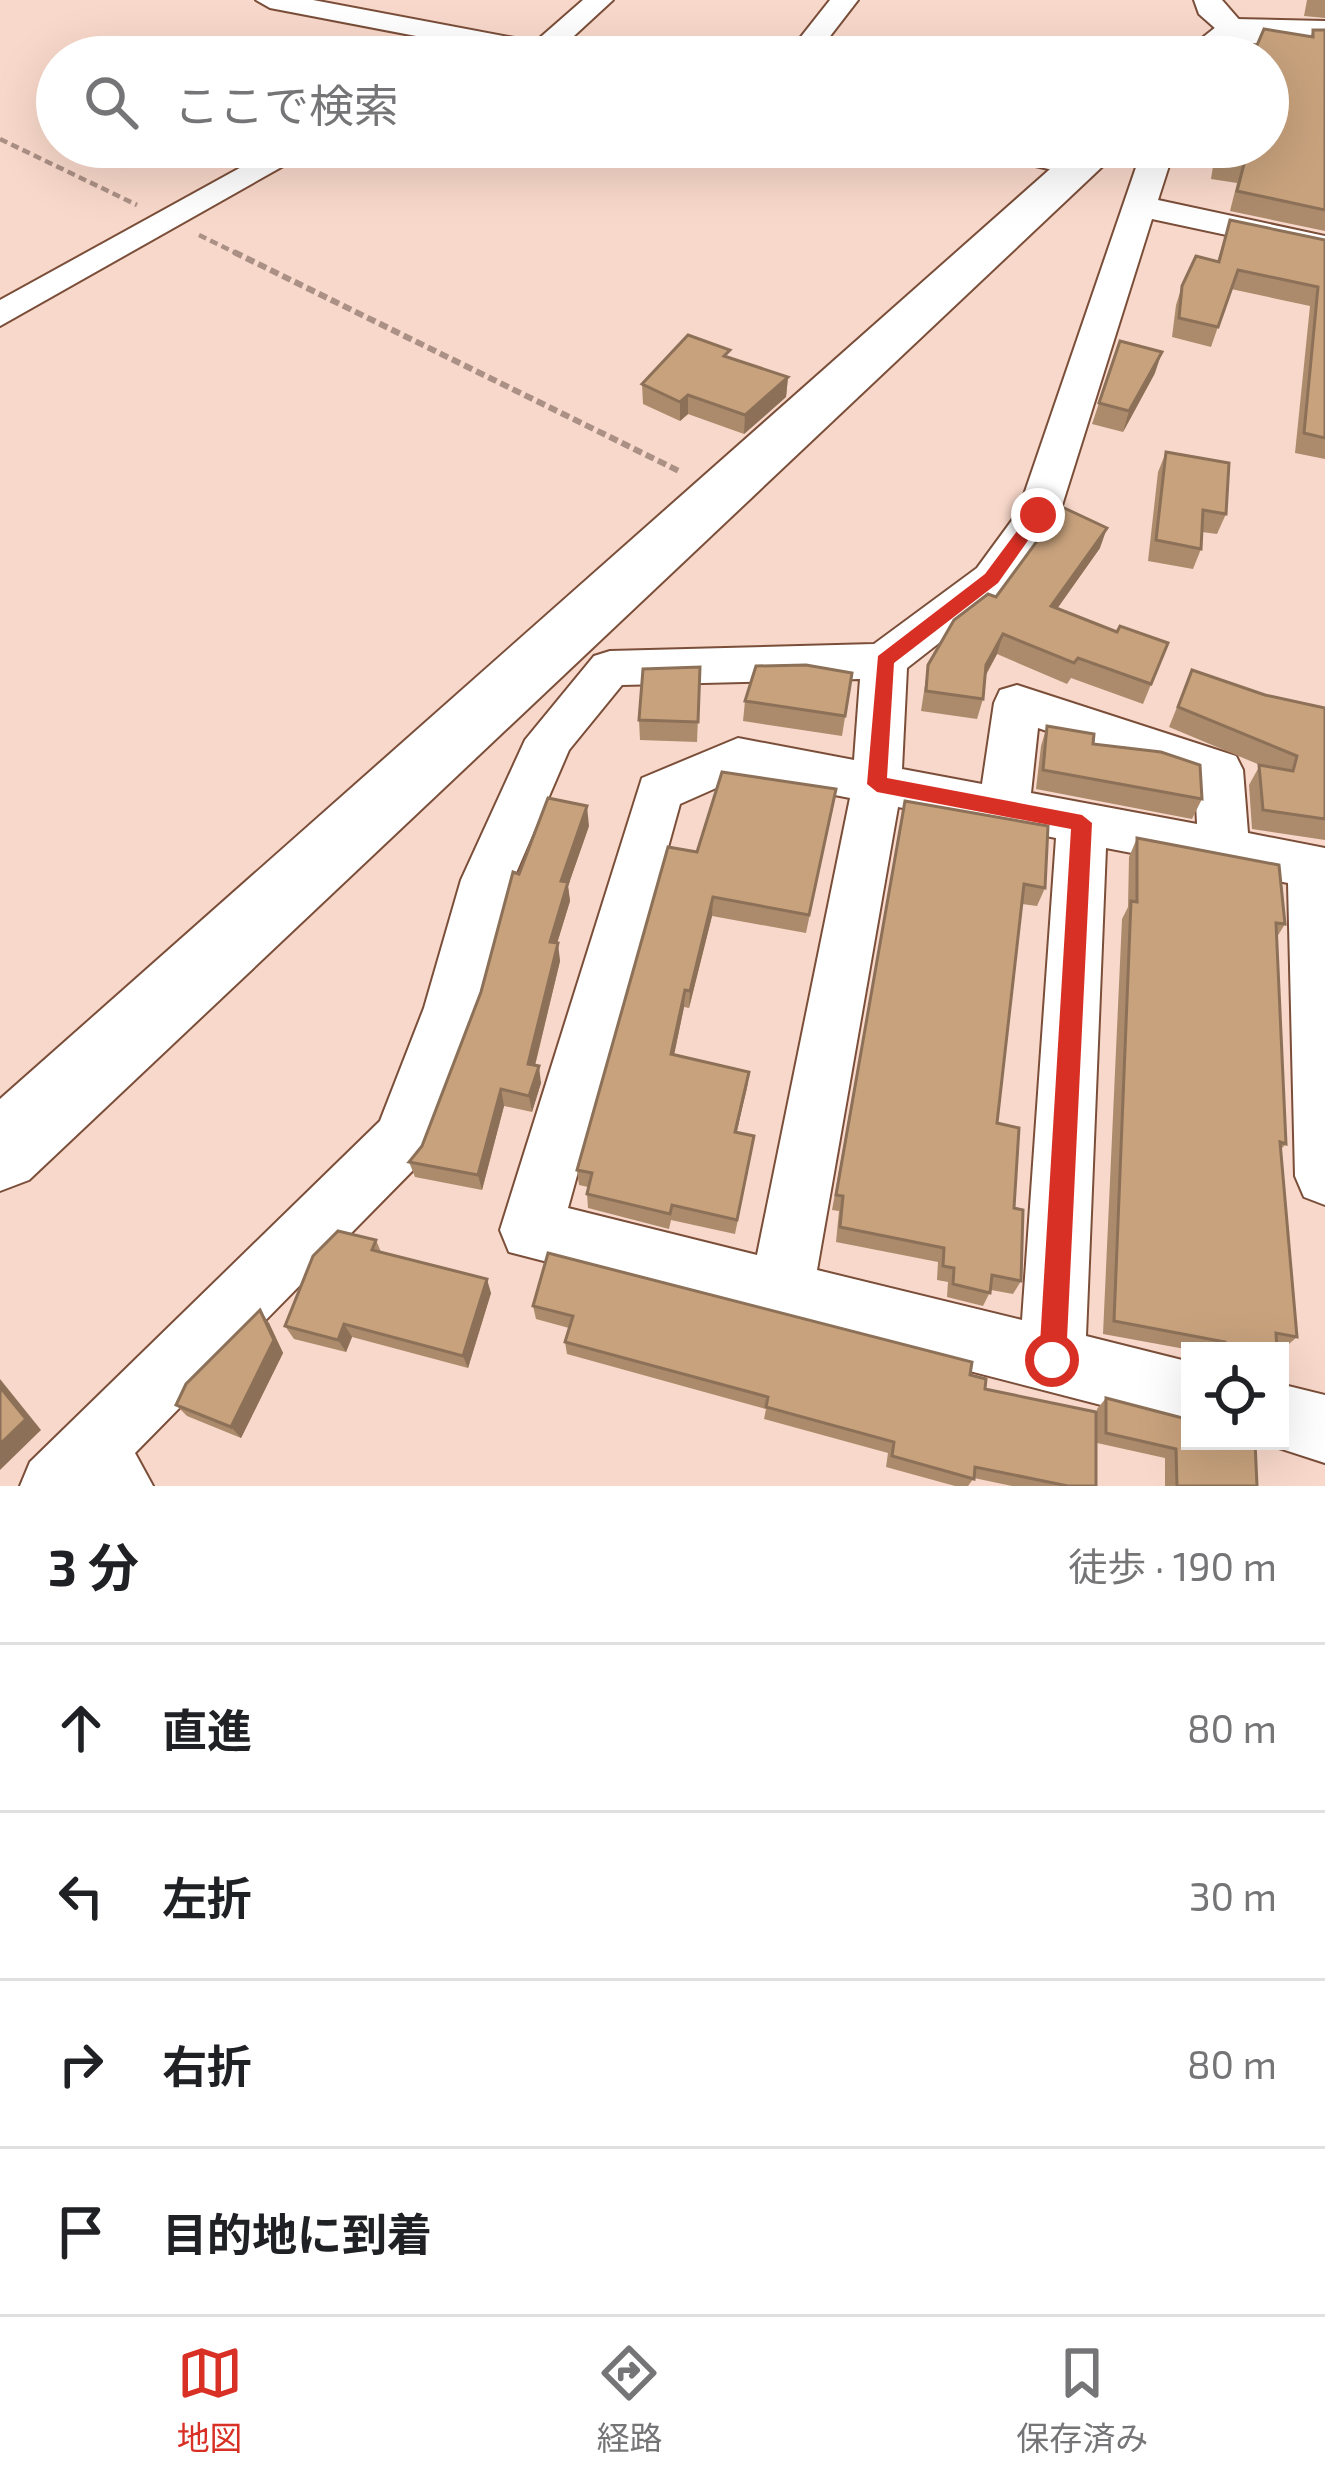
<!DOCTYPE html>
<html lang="ja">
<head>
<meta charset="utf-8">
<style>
	body { margin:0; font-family:"Exo 2","Noto Sans JP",sans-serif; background:#f2f2f2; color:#202124 }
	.controls { position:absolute; right:36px; bottom:36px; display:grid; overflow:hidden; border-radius:0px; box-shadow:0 12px 48px #0002 }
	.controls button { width:108px; height:108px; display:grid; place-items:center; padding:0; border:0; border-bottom:3px solid #e0e0e0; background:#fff; color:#202124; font:60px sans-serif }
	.stop { position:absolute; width:36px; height:36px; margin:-27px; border:9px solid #d93025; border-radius:50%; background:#fff }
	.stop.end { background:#d93025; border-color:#fff; box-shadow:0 3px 12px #0008 }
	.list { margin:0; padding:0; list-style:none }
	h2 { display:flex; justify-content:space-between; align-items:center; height:156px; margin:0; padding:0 48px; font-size:51px }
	h2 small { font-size:39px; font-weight:400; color:#757577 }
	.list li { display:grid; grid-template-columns:78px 1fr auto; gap:36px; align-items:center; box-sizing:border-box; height:168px; padding:0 48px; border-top:3px solid #e0e0e0 }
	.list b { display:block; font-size:45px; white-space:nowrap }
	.list em { font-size:39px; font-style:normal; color:#757577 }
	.icon { flex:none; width:66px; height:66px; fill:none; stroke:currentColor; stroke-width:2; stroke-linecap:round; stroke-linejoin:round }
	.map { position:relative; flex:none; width:1325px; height:1486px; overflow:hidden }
	.search { position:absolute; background:#fff; box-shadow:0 12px 48px #0002; left:36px; right:36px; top:36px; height:132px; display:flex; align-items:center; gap:30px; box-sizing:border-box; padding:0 42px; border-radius:66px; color:#757577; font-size:45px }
	.sheet { height:828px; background:#fff }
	nav { display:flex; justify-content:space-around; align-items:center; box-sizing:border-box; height:168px; border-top:3px solid #e0e0e0; background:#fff; font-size:33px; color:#757577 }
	nav a { display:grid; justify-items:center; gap:6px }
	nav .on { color:#d93025 }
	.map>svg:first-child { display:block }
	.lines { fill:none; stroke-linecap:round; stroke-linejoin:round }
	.street-casing { stroke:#7a4e39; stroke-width:4 }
	.secondary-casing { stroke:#7a4e39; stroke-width:4 }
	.path-far1 { stroke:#ab9085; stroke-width:4.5; stroke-dasharray:8 4.5; stroke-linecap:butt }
	.path { stroke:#ab9085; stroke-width:6; stroke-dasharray:9 4.5; stroke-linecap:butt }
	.street { fill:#fff; fill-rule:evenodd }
	.secondary { fill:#fff; fill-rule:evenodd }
	.wall { fill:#ac8b6c }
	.shaded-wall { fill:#8c7158 }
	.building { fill:#c8a27d; stroke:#8c7158; stroke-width:3 }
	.route { fill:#d93025 }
</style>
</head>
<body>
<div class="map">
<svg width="1325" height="1486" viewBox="0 0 1325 1486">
	<rect width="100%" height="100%" fill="#f8d8ca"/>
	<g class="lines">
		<defs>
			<g id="street">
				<path d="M256,0H313L535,42L583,0H613L562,47L584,57H525L270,8Z"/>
				<path d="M830,0H858L814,57H785Z"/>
				<path d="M1194,0H1222L1249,31L1245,37H1225L1199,14Z"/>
				<path d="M278,147H317L0,326V300Z"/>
				<path d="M976,147H1036L1091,159L1096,166L1080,176L981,154Z"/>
				<path d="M1143,147H1175L1158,200L1325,236V256L1152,219L1059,515L1007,590L907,668L902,769L982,784L994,703L1000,690L1017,685L1236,756L1243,770L1248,833L1325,848V1205L1304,1197L1295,1176L1288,883L1106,848L1086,1336L1190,1362V1428L509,1252L500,1230L642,778L738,738L854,760L860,679L622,685L569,750L513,880L480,1008L423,1160L135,1453L153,1486H20L30,1462L380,1121L424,1008L461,880L525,740L594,656L610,651L874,644L977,568L1018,512ZM1038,728L1195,781L1197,824L1031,793ZM741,777L850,798L757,1255L568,1208L680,804ZM898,807L1056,838L1022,1320L817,1270Z"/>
				<path d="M1280,1384L1325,1395V1463L1257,1441H1280Z"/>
			</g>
			<g id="secondary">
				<path d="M1235,19L1325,21V45L1244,43L1224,57H1178L1221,23Z"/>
				<path d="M1075,147H1123L29,1180L0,1191V1099Z"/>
			</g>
		</defs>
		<use href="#street" class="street-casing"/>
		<use href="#secondary" class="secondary-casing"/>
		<g class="path-far1">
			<path d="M0,139L137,205"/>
			<path d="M199,235L240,255"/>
		</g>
		<path class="path" d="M234,252L681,472"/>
		<use href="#street" class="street"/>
		<use href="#secondary" class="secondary"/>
	</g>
	<g class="wall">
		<path d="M1307,0H1325V18L1304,16Z"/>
		<path d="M1313,30H1325V231L1230,211L1237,183L1211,179L1216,147H1268Z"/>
		<path d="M1230,220L1325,240V459L1295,453L1310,306L1231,289L1211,347L1172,337L1176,305L1182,286L1217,262Z"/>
		<path d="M730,358L788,377L786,397L744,434L688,414L680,421L643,404L642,384Z"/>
		<path d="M1155,373L1123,432L1092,424L1099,403Z"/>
		<path d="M1166,452L1226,514L1217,534L1202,532L1201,549L1193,569L1148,561L1158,472Z"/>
		<path d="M1100,548L1057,608L1117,632L1168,643L1143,704L1071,678L1067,684L997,654L985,677L983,699L977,719L921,711L928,665L996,597Z"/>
		<path d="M700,667L697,742L640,740L639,720Z"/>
		<path d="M1192,670L1265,695L1325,708V840L1252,829L1249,785L1260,765L1169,727Z"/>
		<path d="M852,673L842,736L743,721L745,701Z"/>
		<path d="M1047,726L1093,744L1202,799L1192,819L1036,789L1041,746Z"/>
		<path d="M836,789L806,933L712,916L689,1008L684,1007L674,1054L749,1072L737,1132L752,1151L735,1234L671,1220L669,1229L588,1208L587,1194L588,1187L579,1185L577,1170L697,852Z"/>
		<path d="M905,801L1045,888L1037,906L1022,904L997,1123L1014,1208L1021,1281L1013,1294L991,1290L983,1306L947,1297L948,1282L937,1280L938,1262L836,1242L839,1211L832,1210Z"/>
		<path d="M589,826L568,886L570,901L557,943L560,961L535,1066L541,1083L532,1112L504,1106L482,1190L415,1177L409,1162L422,1146L481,992Z"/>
		<path d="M1137,838L1285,924L1277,937L1286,1144L1280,1150L1297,1337L1282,1350L1196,1351L1103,1334L1122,919L1128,907L1129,857Z"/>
		<path d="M376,1240L381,1252L491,1293L468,1368L352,1337L346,1352L294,1339L285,1326Z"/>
		<path d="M533,1306L970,1375L1096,1486H1012L974,1478L968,1486H955L886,1467L888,1453L764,1419L766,1409L567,1354L565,1342L569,1328L536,1319Z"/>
		<path d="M269,1323L283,1353L241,1438L187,1416L176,1405Z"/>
		<path d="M1106,1398L1257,1486H1165V1458L1097,1443V1409Z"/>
	</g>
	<g class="shaded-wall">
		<path d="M1162,352L1155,373L1123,432L1129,411Z"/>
		<path d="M788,377L786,397L744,434L745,415Z"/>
		<path d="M688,395V414L680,421V402Z"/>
		<path d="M1107,528L1100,548L1045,626L1051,606Z"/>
		<path d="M1003,634L997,654L980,685L986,665Z"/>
		<path d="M587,806L589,826L568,886L570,901L552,960L550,942L561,881Z"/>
		<path d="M713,897L712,916L689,1008L690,991Z"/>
		<path d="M558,943L560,961L531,1081L528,1064Z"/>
		<path d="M685,990L684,1007L671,1070V1054Z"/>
		<path d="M539,1066L541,1083L532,1112L529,1096Z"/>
		<path d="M749,1072L747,1088L733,1147L735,1132Z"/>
		<path d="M501,1089L504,1106L482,1190L478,1175Z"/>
		<path d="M487,1279L491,1293L468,1368L463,1356Z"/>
		<path d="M260,1310L269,1323L283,1353L241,1438L231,1427Z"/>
		<path d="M344,1324L352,1337L346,1352L338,1340Z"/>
		<path d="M0,1379L41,1430L0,1470Z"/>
	</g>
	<g class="building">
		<path d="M1264,29L1313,37V30H1325V210L1237,191L1244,164L1218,160L1219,147H1268V57H1252Z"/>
		<path d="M1230,220L1325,240V438L1304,433L1318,287L1238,270L1218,327L1179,318L1182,286L1196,256L1219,262Z"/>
		<path d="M688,335L730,350L724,356L788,377L745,415L688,395L680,402L642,384Z"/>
		<path d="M1120,341L1162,352L1129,411L1099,403Z"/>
		<path d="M1166,452L1229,463L1226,514L1203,510L1201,549L1156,540Z"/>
		<path d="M1062,507L1107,528L1051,606L1117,632L1120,626L1168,643L1151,684L1078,658L1074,663L1003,634L986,665L983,699L926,691L928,665L954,620L988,594L996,597Z"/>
		<path d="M806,665L852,673L845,716L745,701L756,666Z"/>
		<path d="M700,667L698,722L639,720L643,669Z"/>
		<path d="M1192,670L1265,695L1325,708V819L1263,810L1259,765L1293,771L1297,756L1178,707Z"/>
		<path d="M1047,726L1094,734L1093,744L1161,752L1200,765L1202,799L1043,770Z"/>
		<path d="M722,772L836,789L809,915L713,897L690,991L685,990L671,1054L749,1072L735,1132L754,1136L737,1220L672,1205L670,1214L587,1194L592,1173L577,1170L668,847L697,852Z"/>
		<path d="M548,798L587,806L561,881L568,882L550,942L558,943L528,1064L539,1066L529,1096L501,1089L478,1175L409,1162L422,1146L481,992L513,872L519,874Z"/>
		<path d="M905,801L1048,826L1045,888L1024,884L997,1123L1019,1128L1014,1208L1023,1210L1021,1281L992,1275L990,1293L953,1284L954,1268L943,1266L944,1248L840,1227L843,1196L836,1195Z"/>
		<path d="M1137,838L1279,865L1285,924L1276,923L1286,1144L1280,1142L1297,1337L1276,1333L1277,1351H1236L1225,1348V1342L1114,1321L1131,901L1137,902Z"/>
		<path d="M338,1231L376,1240L372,1250L487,1279L463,1356L344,1324L338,1340L285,1326L313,1256Z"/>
		<path d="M548,1253L972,1362L970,1375L986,1379L985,1389L1096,1412V1486H1068L975,1467L974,1479L892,1456L894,1442L766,1407L768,1397L565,1342L573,1316L533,1306Z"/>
		<path d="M260,1310L274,1340L231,1427L176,1405L186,1384Z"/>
		<path d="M0,1387L26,1419L0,1444Z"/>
		<path d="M1106,1398L1190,1420V1441H1255L1257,1486H1177L1176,1449L1106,1433Z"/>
	</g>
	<path class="route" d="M1032,511L1046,515L998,583L894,663L887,778L1082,815L1092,823L1066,1360L1052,1373L1039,1360L1071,829L877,792L867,784L878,656L985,574Z"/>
</svg>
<div class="controls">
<button><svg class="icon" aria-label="locate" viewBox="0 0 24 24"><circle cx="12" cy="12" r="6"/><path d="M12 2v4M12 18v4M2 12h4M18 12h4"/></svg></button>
</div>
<div class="stop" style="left:1052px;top:1360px"></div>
<div class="stop end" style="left:1038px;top:515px"></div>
<div class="search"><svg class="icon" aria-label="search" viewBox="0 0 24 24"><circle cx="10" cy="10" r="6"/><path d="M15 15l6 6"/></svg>ここで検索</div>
</div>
<section class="sheet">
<h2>3 分<small>徒歩 · 190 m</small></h2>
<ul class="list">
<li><svg class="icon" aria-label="ahead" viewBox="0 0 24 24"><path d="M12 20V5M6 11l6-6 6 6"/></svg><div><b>直進</b></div><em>80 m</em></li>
<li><svg class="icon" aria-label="left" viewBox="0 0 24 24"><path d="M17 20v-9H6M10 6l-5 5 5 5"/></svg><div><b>左折</b></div><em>30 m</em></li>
<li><svg class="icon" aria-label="right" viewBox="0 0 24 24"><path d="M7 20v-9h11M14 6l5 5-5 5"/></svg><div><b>右折</b></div><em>80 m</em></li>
<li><svg class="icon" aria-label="arrive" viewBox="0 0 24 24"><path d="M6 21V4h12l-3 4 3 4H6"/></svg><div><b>目的地に到着</b></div></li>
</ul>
</section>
<nav>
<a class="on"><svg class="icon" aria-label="map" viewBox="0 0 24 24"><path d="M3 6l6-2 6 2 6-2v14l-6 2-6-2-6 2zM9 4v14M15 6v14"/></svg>地図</a>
<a><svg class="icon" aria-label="directions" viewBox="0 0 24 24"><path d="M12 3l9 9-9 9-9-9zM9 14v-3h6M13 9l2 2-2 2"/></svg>経路</a>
<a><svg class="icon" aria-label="saved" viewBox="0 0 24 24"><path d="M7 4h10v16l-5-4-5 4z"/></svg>保存済み</a>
</nav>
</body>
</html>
